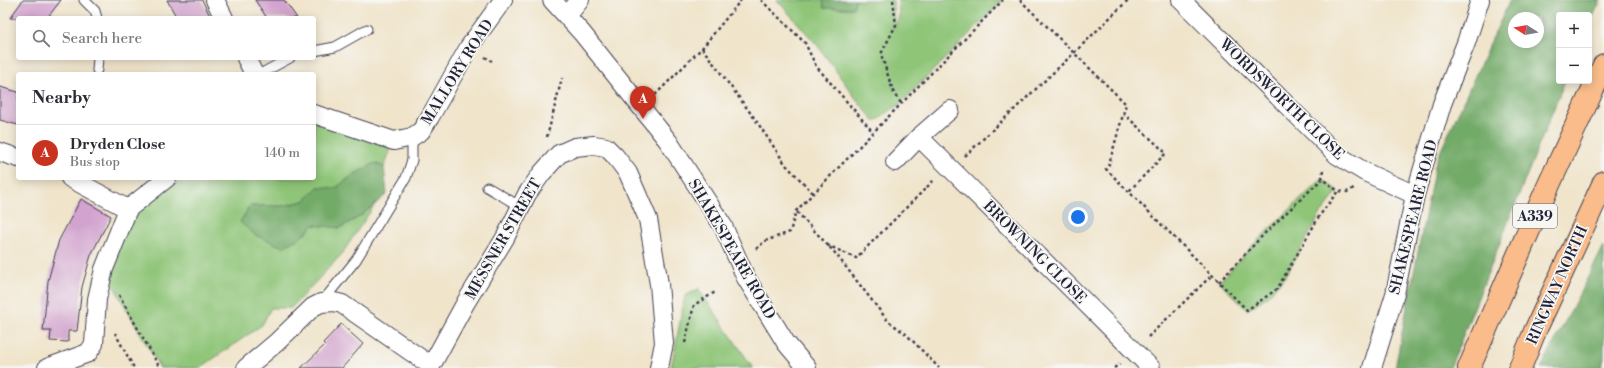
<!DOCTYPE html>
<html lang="en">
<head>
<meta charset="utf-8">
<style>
	body { margin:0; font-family:"Libre Bodoni",serif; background:#f7f7f7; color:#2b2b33 }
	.controls { position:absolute; right:12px; top:12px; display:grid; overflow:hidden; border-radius:4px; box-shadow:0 2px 10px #0003 }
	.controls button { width:36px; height:36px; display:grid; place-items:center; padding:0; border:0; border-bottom:1px solid #e1e1e2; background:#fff; color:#2b2b33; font:20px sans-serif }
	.compass { position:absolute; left:1508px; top:12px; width:36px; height:36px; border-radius:50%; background:#fff; box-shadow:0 2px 10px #0003; rotate:281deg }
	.you { position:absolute; left:1078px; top:217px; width:14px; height:14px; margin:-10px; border:3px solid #fff; border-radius:50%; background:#1a73e8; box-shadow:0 0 0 6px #1a73e833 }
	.badge { display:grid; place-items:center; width:26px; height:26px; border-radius:50%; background:#c8321e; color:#fff; font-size:13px; font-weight:700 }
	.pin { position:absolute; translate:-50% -33px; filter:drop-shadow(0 1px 2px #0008) }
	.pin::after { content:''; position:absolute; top:21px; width:14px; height:12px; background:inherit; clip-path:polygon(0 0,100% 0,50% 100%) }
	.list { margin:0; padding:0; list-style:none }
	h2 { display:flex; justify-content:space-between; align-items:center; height:52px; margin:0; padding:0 16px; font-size:17px }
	h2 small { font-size:13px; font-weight:400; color:#7c7c81 }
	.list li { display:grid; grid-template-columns:26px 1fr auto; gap:12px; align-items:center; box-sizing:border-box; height:56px; padding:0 16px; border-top:1px solid #e1e1e2 }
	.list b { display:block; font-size:15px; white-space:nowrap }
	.list p { margin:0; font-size:13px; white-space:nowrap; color:#7c7c81 }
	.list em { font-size:13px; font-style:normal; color:#7c7c81 }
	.icon { flex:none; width:22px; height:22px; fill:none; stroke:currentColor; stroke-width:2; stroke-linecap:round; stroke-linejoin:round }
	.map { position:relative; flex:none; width:1604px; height:368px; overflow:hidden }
	.search { position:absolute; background:#fff; box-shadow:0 2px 10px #0003; left:16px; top:16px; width:300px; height:44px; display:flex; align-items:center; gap:10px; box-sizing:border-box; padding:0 14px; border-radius:4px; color:#7c7c81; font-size:15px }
	.panel { position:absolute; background:#fff; box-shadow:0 2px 10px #0003; left:16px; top:72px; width:300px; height:108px; border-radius:4px }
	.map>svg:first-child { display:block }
	.green { fill:#8ec577; stroke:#587459 }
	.forest { fill:#72aa68; stroke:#4a6652; fill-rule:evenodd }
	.building { fill:#d2a3ce }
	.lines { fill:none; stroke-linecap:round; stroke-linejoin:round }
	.lane-casing { stroke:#413f50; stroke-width:11 }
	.street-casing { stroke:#413f50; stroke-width:20 }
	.highway-casing { stroke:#413f50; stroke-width:24 }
	.path { stroke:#413f50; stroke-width:2.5; stroke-dasharray:3 3; stroke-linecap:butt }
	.lane { stroke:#fff; stroke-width:9 }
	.street { stroke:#fff; stroke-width:18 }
	.highway { stroke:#f9bc8a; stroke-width:22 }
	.labels { text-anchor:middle; stroke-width:3.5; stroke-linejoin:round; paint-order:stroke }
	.shield { fill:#f6f6f2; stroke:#626272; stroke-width:1 }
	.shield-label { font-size:14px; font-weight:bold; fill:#22223b }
	.street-label { font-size:15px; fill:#22223b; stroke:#f6f6f2 }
</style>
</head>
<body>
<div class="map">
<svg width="1604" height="368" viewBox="0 0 1604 368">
	<rect width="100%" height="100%" fill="#f6f6f2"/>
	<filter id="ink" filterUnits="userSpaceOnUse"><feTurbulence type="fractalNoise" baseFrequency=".025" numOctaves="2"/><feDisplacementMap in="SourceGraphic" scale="8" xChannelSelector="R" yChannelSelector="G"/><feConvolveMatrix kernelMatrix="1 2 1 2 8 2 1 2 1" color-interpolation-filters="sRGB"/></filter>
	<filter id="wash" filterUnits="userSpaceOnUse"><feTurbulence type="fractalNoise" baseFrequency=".012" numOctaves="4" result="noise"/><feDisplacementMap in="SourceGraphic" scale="16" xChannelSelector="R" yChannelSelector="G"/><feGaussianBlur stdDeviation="0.9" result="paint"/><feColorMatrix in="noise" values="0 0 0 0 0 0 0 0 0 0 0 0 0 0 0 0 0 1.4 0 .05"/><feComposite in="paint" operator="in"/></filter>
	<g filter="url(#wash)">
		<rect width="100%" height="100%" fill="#f0e4ca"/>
		<g class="green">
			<path d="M777,0H823L824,8H853L855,0H893L894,28L899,17L898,0H1003L901,103L875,122L854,96L818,46Z"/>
			<path d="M314,114L394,141L384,167L375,163L353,175L336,188L318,187L304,201L283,206H250L240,222L301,237L314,225L340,228L362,215L376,203L341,255L291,308H271L262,325L200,368H160L104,269L128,209L184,178H314Z"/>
			<path d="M1322,179L1338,191L1320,215L1284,278L1266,297L1247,310L1219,282L1259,239Z"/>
			<path d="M698,288L753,368H671L685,296L697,290Z"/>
		</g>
		<g class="forest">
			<path d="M823,0H855L853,8H824Z"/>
			<path d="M1510,0H1601L1589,25V15H1559V81H1565L1539,145L1450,368H1395L1436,161ZM1514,18H1538V42H1514Z"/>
			<path d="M375,163L384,167L387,194L362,215L340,228L314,225L301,237L283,247L255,235L240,222L250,206H283L304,201L318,187L336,188L353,175Z"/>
			<path d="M1604,246V358L1601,368H1541Z"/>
		</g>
		<g id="blocks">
			<g class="building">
				<path d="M23,0H61L47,18H10Z"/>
				<path d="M167,0H202L211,18H177Z"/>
				<path d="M255,0H284L297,18H267Z"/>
				<path d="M0,87L18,92V125L0,120Z"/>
				<path d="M81,199L111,216L91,255L82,287L77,331H68V342L50,341L51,331H43L48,281L59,240Z"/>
				<path d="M341,324L363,344L342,368H301L325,345L323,343Z"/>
			</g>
		</g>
	</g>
	<g filter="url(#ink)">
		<use href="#blocks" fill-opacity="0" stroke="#413f50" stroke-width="1"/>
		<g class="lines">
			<defs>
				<g id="lane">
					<path d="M84,0L95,11L97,18"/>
					<path d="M314,51L335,47L367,29"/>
					<path d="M97,70L98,58"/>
					<path d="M260,74L290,58"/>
					<path d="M487,187L521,207"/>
					<path d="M322,302L356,260L406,178L412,160V137"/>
				</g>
				<g id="street">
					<path d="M215,0L224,18"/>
					<path d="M552,0L582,33L668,141L723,226L746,278L786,343L807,368"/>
					<path d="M1181,0L1337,155L1365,172L1415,195"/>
					<path d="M567,16L580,0"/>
					<path d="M246,58L254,74"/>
					<path d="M314,114L394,141L412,137L421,131L430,117L469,47L503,0"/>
					<path d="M919,137L1151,368"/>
					<path d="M0,152L18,158"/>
					<path d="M895,162L919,137L950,110"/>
					<path d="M70,178L128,209L167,178"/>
					<path d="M47,368L88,353L94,344L97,299L104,269L128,209"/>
					<path d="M246,368L277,342L313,307L321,303L334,302L342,304L430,365"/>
					<path d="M430,368L466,302L505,238L527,194L542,173L559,154L575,147L594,145L606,147L615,156L628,173L648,219L659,284L664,343L659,368"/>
					<path d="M1372,368L1395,294L1415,195L1442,104L1466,43L1480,0"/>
				</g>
				<g id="highway">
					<path d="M1469,368L1546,191L1604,65"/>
					<path d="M1520,368L1535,331L1604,182"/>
				</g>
			</defs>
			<use href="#lane" class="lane-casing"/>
			<use href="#street" class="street-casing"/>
			<use href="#highway" class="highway-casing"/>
			<g class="path">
				<path d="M761,0L805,43L816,66L873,132"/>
				<path d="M893,0L896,25L881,54L894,94L901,103"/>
				<path d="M1020,0L1126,104L1109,164L1106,169L1247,310L1277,289L1320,215L1338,191L1347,192L1354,188"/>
				<path d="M702,48L755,119L786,165L814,194"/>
				<path d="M485,57L492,61"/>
				<path d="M655,95L702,48L741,0"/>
				<path d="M1123,113L1166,153L1129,191"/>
				<path d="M547,137L562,78"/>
				<path d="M965,156L1074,53L1128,0"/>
				<path d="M1323,170L1322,179L1338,191"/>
				<path d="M797,212L835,253L888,321L906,334L939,368"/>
				<path d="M827,245L856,258L934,180"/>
				<path d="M756,249L765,241L790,232L796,211L1003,0"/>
				<path d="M1219,282L1265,233L1322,179"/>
				<path d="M119,295L160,368"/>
				<path d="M115,333L134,368"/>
				<path d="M1148,337L1212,275"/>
				<path d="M685,343L694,305L717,291"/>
				<path d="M1114,368L1120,364"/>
			</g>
			<use href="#lane" class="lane"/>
			<use href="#street" class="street"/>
			<use href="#highway" class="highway"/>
		</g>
	</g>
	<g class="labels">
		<rect class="shield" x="1513" y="204" width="44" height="24" rx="3"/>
		<g class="shield-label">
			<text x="1535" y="221">A339</text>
		</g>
		<g class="street-label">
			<text transform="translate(457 72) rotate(-58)" y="5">MALLORY ROAD</text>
			<text transform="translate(1282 99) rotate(44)" y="5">WORDSWORTH CLOSE</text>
			<text transform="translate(1413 217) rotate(-76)" y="5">SHAKESPEARE ROAD</text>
			<text transform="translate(503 239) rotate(-60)" y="5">MESSNER STREET</text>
			<text transform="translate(732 249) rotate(60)" y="5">SHAKESPEARE ROAD</text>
			<text transform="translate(1035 252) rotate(45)" y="5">BROWNING CLOSE</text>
			<text transform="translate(1557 285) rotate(-66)" y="5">RINGWAY NORTH</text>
		</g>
	</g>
</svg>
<div class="controls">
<button>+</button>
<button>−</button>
</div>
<svg class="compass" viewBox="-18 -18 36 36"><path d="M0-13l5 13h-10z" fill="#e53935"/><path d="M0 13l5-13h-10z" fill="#7c7c81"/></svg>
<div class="you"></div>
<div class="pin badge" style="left:643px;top:119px">A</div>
<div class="search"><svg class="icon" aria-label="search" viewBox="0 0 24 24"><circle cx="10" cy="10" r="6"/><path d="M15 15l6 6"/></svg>Search here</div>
<section class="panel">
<h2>Nearby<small></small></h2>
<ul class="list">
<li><span class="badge">A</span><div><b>Dryden Close</b><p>Bus stop</p></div><em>140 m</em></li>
</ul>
</section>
</div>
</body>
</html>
